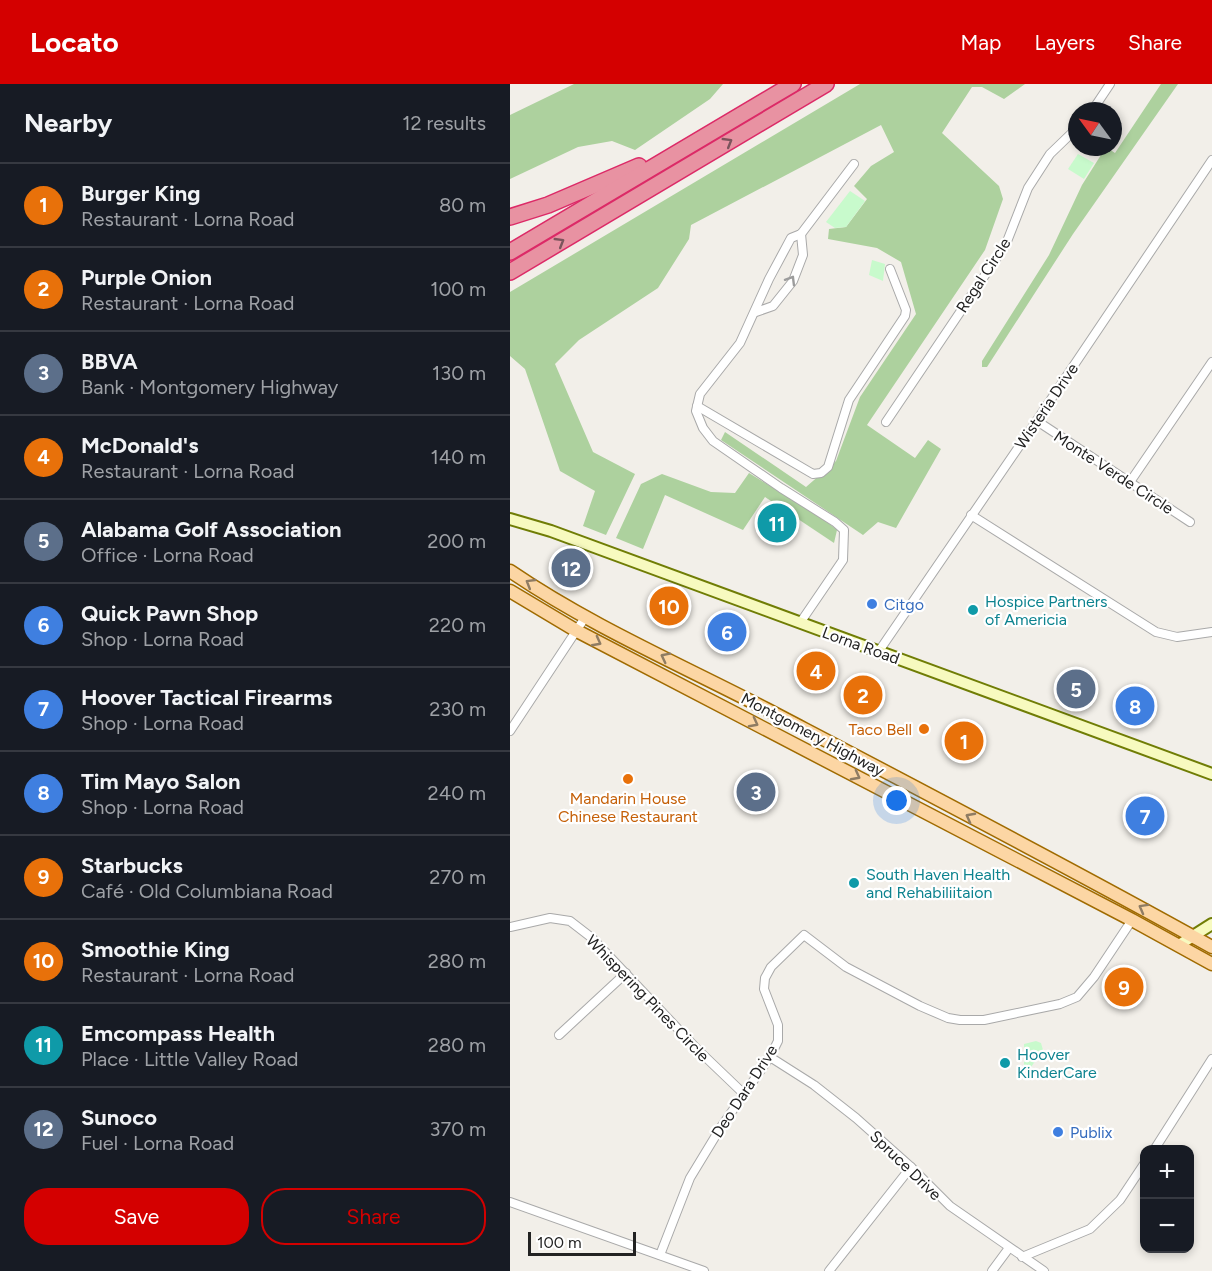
<!DOCTYPE html>
<html lang="en">
<head>
<meta charset="utf-8">
<style>
	body { margin:0; font-family:Figtree,sans-serif; background:#242831; color:#f1f3f6 }
	.controls { position:absolute; right:18px; bottom:18px; display:grid; overflow:hidden; border-radius:12px; box-shadow:0 3px 9px #0003 }
	.controls button { width:54px; height:54px; display:grid; place-items:center; padding:0; border:0; border-bottom:2px solid #363941; background:#171b24; color:#f1f3f6; font:30px sans-serif }
	.compass { position:absolute; left:558px; top:18px; width:54px; height:54px; border-radius:50%; background:#171b24; box-shadow:0 3px 9px #0003; rotate:303deg }
	.scale { position:absolute; left:18px; bottom:15px; width:108px; box-sizing:border-box; padding-left:6px; border:3px solid #222; border-top:0; font-size:16px; line-height:21px; white-space:nowrap; color:#222; -webkit-text-stroke:4px #fff; paint-order:stroke }
	.you { position:absolute; left:387px; top:717px; width:21px; height:21px; margin:-15px; border:4px solid #fff; border-radius:50%; background:#1a73e8; box-shadow:0 0 0 9px #1a73e833 }
	.badge { display:grid; place-items:center; width:39px; height:39px; border-radius:50%; background:#d40000; color:#fff; font-size:20px; font-weight:700 }
	.pin { position:absolute; translate:-50% -50%; border:3px solid #fff; box-shadow:0 2px 6px #0006 }
	.list { margin:0; padding:0; list-style:none }
	h2 { display:flex; justify-content:space-between; align-items:center; height:78px; margin:0; padding:0 24px; font-size:26px }
	h2 small { font-size:20px; font-weight:400; color:#9ea1a6 }
	.list li { display:grid; grid-template-columns:39px 1fr auto; gap:18px; align-items:center; box-sizing:border-box; height:84px; padding:0 24px; border-top:2px solid #363941 }
	.list b { display:block; font-size:22px; white-space:nowrap }
	.list p { margin:0; font-size:20px; white-space:nowrap; color:#9ea1a6 }
	.list em { font-size:20px; font-style:normal; color:#9ea1a6 }
	.actions { display:flex; gap:12px; padding:18px 24px }
	.actions a { flex:1; padding:14px 0; border:2px solid #d40000; border-radius:24px; text-align:center; font-size:21px; color:#d40000 }
	.actions .main { background:#d40000; color:#fff }
	.map { position:relative; flex:none; width:702px; height:1187px; overflow:hidden }
	header { display:flex; align-items:center; gap:36px; box-sizing:border-box; height:84px; padding:0 30px; background:#d40000; color:#fff }
	header strong { font-size:28px }
	nav { display:flex; gap:33px; margin-inline-start:auto; font-size:21px }
	main { display:flex }
	aside { flex:1; background:#171b24 }
	.map>svg:first-child { display:block }
	.forest { fill:#add19e }
	.park { fill:#c8facc }
	.lines { fill:none; stroke-linecap:round; stroke-linejoin:round }
	.street-casing { stroke:#a9a9a9; stroke-width:10 }
	.secondary-casing { stroke:#707d05; stroke-width:14 }
	.primary-casing { stroke:#a06b00; stroke-width:15 }
	.highway-casing { stroke:#dc2a67; stroke-width:18 }
	.street { stroke:#fff; stroke-width:8 }
	.secondary { stroke:#f7fabf; stroke-width:10 }
	.primary { stroke:#fcd6a4; stroke-width:12 }
	.highway { stroke:#e892a2; stroke-width:15 }
	.oneway { stroke:#7b545c }
	.oneway2 { stroke:#9c9c9c }
	.oneway3 { stroke:#8f7c63 }
	.shop-dot { fill:#3f7fe0; stroke:#fff; stroke-width:2 }
	.culture-dot { fill:#0f9aa8; stroke:#fff; stroke-width:2 }
	.food-dot { fill:#e8710a; stroke:#fff; stroke-width:2 }
	.labels { text-anchor:middle; stroke-width:4.5; stroke-linejoin:round; paint-order:stroke }
	.street-label { font-size:16px; fill:#222; stroke:#fff }
	.culture-label { font-size:16px; fill:#0d838f; stroke:#fff; text-anchor:start }
	.shop-label { font-size:16px; fill:#366cbe; stroke:#fff; text-anchor:start }
	.food-label { font-size:16px; fill:#c56008; stroke:#fff; text-anchor:end }
</style>
</head>
<body>
<header>
<strong>Locato</strong>
<nav><a>Map</a><a>Layers</a><a>Share</a></nav>
</header>
<main>
<aside>
<h2>Nearby<small>12 results</small></h2>
<ul class="list">
<li><span class="badge" style="background:#e8710a">1</span><div><b>Burger King</b><p>Restaurant · Lorna Road</p></div><em>80 m</em></li>
<li><span class="badge" style="background:#e8710a">2</span><div><b>Purple Onion</b><p>Restaurant · Lorna Road</p></div><em>100 m</em></li>
<li><span class="badge" style="background:#5c6f8a">3</span><div><b>BBVA</b><p>Bank · Montgomery Highway</p></div><em>130 m</em></li>
<li><span class="badge" style="background:#e8710a">4</span><div><b>McDonald's</b><p>Restaurant · Lorna Road</p></div><em>140 m</em></li>
<li><span class="badge" style="background:#5c6f8a">5</span><div><b>Alabama Golf Association</b><p>Office · Lorna Road</p></div><em>200 m</em></li>
<li><span class="badge" style="background:#3f7fe0">6</span><div><b>Quick Pawn Shop</b><p>Shop · Lorna Road</p></div><em>220 m</em></li>
<li><span class="badge" style="background:#3f7fe0">7</span><div><b>Hoover Tactical Firearms</b><p>Shop · Lorna Road</p></div><em>230 m</em></li>
<li><span class="badge" style="background:#3f7fe0">8</span><div><b>Tim Mayo Salon</b><p>Shop · Lorna Road</p></div><em>240 m</em></li>
<li><span class="badge" style="background:#e8710a">9</span><div><b>Starbucks</b><p>Café · Old Columbiana Road</p></div><em>270 m</em></li>
<li><span class="badge" style="background:#e8710a">10</span><div><b>Smoothie King</b><p>Restaurant · Lorna Road</p></div><em>280 m</em></li>
<li><span class="badge" style="background:#0f9aa8">11</span><div><b>Emcompass Health</b><p>Place · Little Valley Road</p></div><em>280 m</em></li>
<li><span class="badge" style="background:#5c6f8a">12</span><div><b>Sunoco</b><p>Fuel · Lorna Road</p></div><em>370 m</em></li>
</ul>
<div class="actions"><a class="main">Save</a><a>Share</a></div>
</aside>
<div class="map">
<svg width="702" height="1187" viewBox="0 0 702 1187">
	<rect width="100%" height="100%" fill="#f2efe9"/>
	<g class="forest">
		<path d="M64,0H213L200,15L125,66L102,57L68,63L0,95V31Z"/>
		<path d="M350,0H515L494,15L472,3H462L432,49L489,102L493,115L475,166L357,341L405,374L418,356L431,365L386,444L368,438L353,451L211,356L215,348L296,403L326,377L350,313L406,230L391,178L367,164L318,155L319,145L336,143L357,115L344,102L361,82L384,68L371,41L181,141L179,155L148,204L69,256L45,280L83,368L125,390L96,451L73,442L85,407L50,387L15,285L0,272V208Z"/>
		<path d="M651,0H668L563,150L477,283H472V277L539,171L572,101L596,63L605,69Z"/>
		<path d="M239,389L315,436L327,446L324,459L255,413L233,446L155,411L133,465L106,454L131,400L152,390L201,408L225,409Z"/>
	</g>
	<g class="park">
		<path d="M568,70L584,79L574,95L558,85Z"/>
		<path d="M340,107L355,117L336,143L325,144L316,138Z"/>
		<path d="M362,176L375,180L373,197L359,191Z"/>
		<path d="M526,957L531,959L533,966L519,986H514V960Z"/>
	</g>
	<g class="lines">
		<defs>
			<g id="street">
				<path d="M582,27L600,0"/>
				<path d="M246,228L263,222L283,197L293,171L291,150"/>
				<path d="M187,322L303,390L311,389L318,383L339,316L395,232L396,226L380,185"/>
				<path d="M527,337L680,438"/>
				<path d="M376,338L496,160L518,104L540,70L567,44"/>
				<path d="M620,398L702,278"/>
				<path d="M461,431L646,548L667,553L702,548"/>
				<path d="M290,539L333,476L334,446L325,438L271,404L203,357L193,344L186,327L190,310L230,259L259,195L281,154L291,150L344,80"/>
				<path d="M369,567L521,345L702,76"/>
				<path d="M0,647L76,532"/>
				<path d="M0,843L40,834L60,837L82,854L187,965L234,1010"/>
				<path d="M49,951L116,889"/>
				<path d="M260,973L304,1001L346,1034L401,1083L440,1122L534,1187"/>
				<path d="M644,1066L702,975"/>
				<path d="M0,1118L194,1187"/>
				<path d="M150,1171L180,1094L211,1043L260,973L268,957V941L254,905L255,894L261,883L294,851L336,883L410,922L438,934L450,936H474L550,920L567,913L584,893L622,836"/>
				<path d="M512,1173L580,1145L610,1116L634,1080"/>
				<path d="M319,1187L401,1083"/>
				<path d="M482,1187L499,1164"/>
			</g>
			<g id="secondary">
				<path d="M0,435L41,447L702,690"/>
				<path d="M669,861L702,840"/>
			</g>
			<g id="primary">
				<path d="M0,487C79,541 171,581 256,625C405,703 555,781 702,863"/>
				<path d="M0,507L67,547L622,836L702,880"/>
			</g>
			<g id="highway">
				<path d="M0,133L38,121L129,82"/>
				<path d="M0,168L283,0"/>
				<path d="M0,188L316,0"/>
			</g>
		</defs>
		<use href="#street" class="street-casing"/>
		<use href="#secondary" class="secondary-casing"/>
		<use href="#primary" class="primary-casing"/>
		<use href="#highway" class="highway-casing"/>
		<use href="#street" class="street"/>
		<use href="#secondary" class="secondary"/>
		<use href="#primary" class="primary"/>
		<use href="#highway" class="highway"/>
	</g>
	<defs><path id="oneway-chevron" d="M-2-3.5L2.5 0L-2 3.5" fill="none" stroke-width="1.6" stroke-linecap="round" stroke-linejoin="round" transform="scale(1.5)"/></defs>
	<g class="oneway">
		<use href="#oneway-chevron" transform="translate(218 58) rotate(-31)"/>
		<use href="#oneway-chevron" transform="translate(50 158) rotate(-31)"/>
	</g>
	<use class="oneway2" href="#oneway-chevron" transform="translate(281 196) rotate(-59)"/>
	<g class="oneway3">
		<use href="#oneway-chevron" transform="translate(20 499) rotate(-149)"/>
		<use href="#oneway-chevron" transform="translate(87 558) rotate(28)"/>
		<use href="#oneway-chevron" transform="translate(155 573) rotate(-153)"/>
		<use href="#oneway-chevron" transform="translate(244 639) rotate(28)"/>
		<use href="#oneway-chevron" transform="translate(346 692) rotate(28)"/>
		<use href="#oneway-chevron" transform="translate(460 733) rotate(-152)"/>
		<use href="#oneway-chevron" transform="translate(633 824) rotate(-151)"/>
	</g>
	<g class="shop-dot">
		<circle cx="362" cy="520" r="6"/>
		<circle cx="548" cy="1048" r="6"/>
	</g>
	<g class="culture-dot">
		<circle cx="463" cy="526" r="6"/>
		<circle cx="344" cy="799" r="6"/>
		<circle cx="495" cy="979" r="6"/>
	</g>
	<g class="food-dot">
		<circle cx="414" cy="645" r="6"/>
		<circle cx="118" cy="695" r="6"/>
	</g>
	<g class="labels">
		<g class="street-label">
			<text transform="translate(473 191) rotate(-57)" y="6">Regal Circle</text>
			<text transform="translate(536 322) rotate(-56)" y="6">Wisteria Drive</text>
			<text transform="translate(604 388) rotate(33)" y="6">Monte Verde Circle</text>
			<text transform="translate(351 561) rotate(20)" y="6">Lorna Road</text>
			<text transform="translate(303 650) rotate(28)" y="6">Montgomery Highway</text>
			<text transform="translate(138 914) rotate(46)" y="6">Whispering Pines Circle</text>
			<text transform="translate(234 1007) rotate(-57)" y="6">Deo Dara Drive</text>
			<text transform="translate(396 1081) rotate(44)" y="6">Spruce Drive</text>
		</g>
		<g class="culture-label">
			<text x="475" y="523">Hospice Partners<tspan x="475" dy="18">of Americia</tspan></text>
			<text x="356" y="796">South Haven Health<tspan x="356" dy="18">and Rehabiliitaion</tspan></text>
			<text x="507" y="976">Hoover<tspan x="507" dy="18">KinderCare</tspan></text>
		</g>
		<g class="shop-label">
			<text x="374" y="526">Citgo</text>
			<text x="560" y="1054">Publix</text>
		</g>
		<g class="food-label">
			<text x="402" y="651">Taco Bell</text>
			<text x="118" y="720" text-anchor="middle">Mandarin House<tspan x="118" dy="18">Chinese Restaurant</tspan></text>
		</g>
	</g>
</svg>
<div class="controls">
<button>+</button>
<button>−</button>
</div>
<svg class="compass" viewBox="-18 -18 36 36"><path d="M0-13l5 13h-10z" fill="#e53935"/><path d="M0 13l5-13h-10z" fill="#9ea1a6"/></svg>
<div class="scale">100 m</div>
<div class="you"></div>
<div class="pin badge" style="left:454px;top:657px;background:#e8710a">1</div>
<div class="pin badge" style="left:353px;top:611px;background:#e8710a">2</div>
<div class="pin badge" style="left:246px;top:708px;background:#5c6f8a">3</div>
<div class="pin badge" style="left:306px;top:587px;background:#e8710a">4</div>
<div class="pin badge" style="left:566px;top:605px;background:#5c6f8a">5</div>
<div class="pin badge" style="left:217px;top:548px;background:#3f7fe0">6</div>
<div class="pin badge" style="left:635px;top:732px;background:#3f7fe0">7</div>
<div class="pin badge" style="left:625px;top:622px;background:#3f7fe0">8</div>
<div class="pin badge" style="left:614px;top:903px;background:#e8710a">9</div>
<div class="pin badge" style="left:159px;top:522px;background:#e8710a">10</div>
<div class="pin badge" style="left:267px;top:439px;background:#0f9aa8">11</div>
<div class="pin badge" style="left:61px;top:484px;background:#5c6f8a">12</div>
</div>
</main>
</body>
</html>
